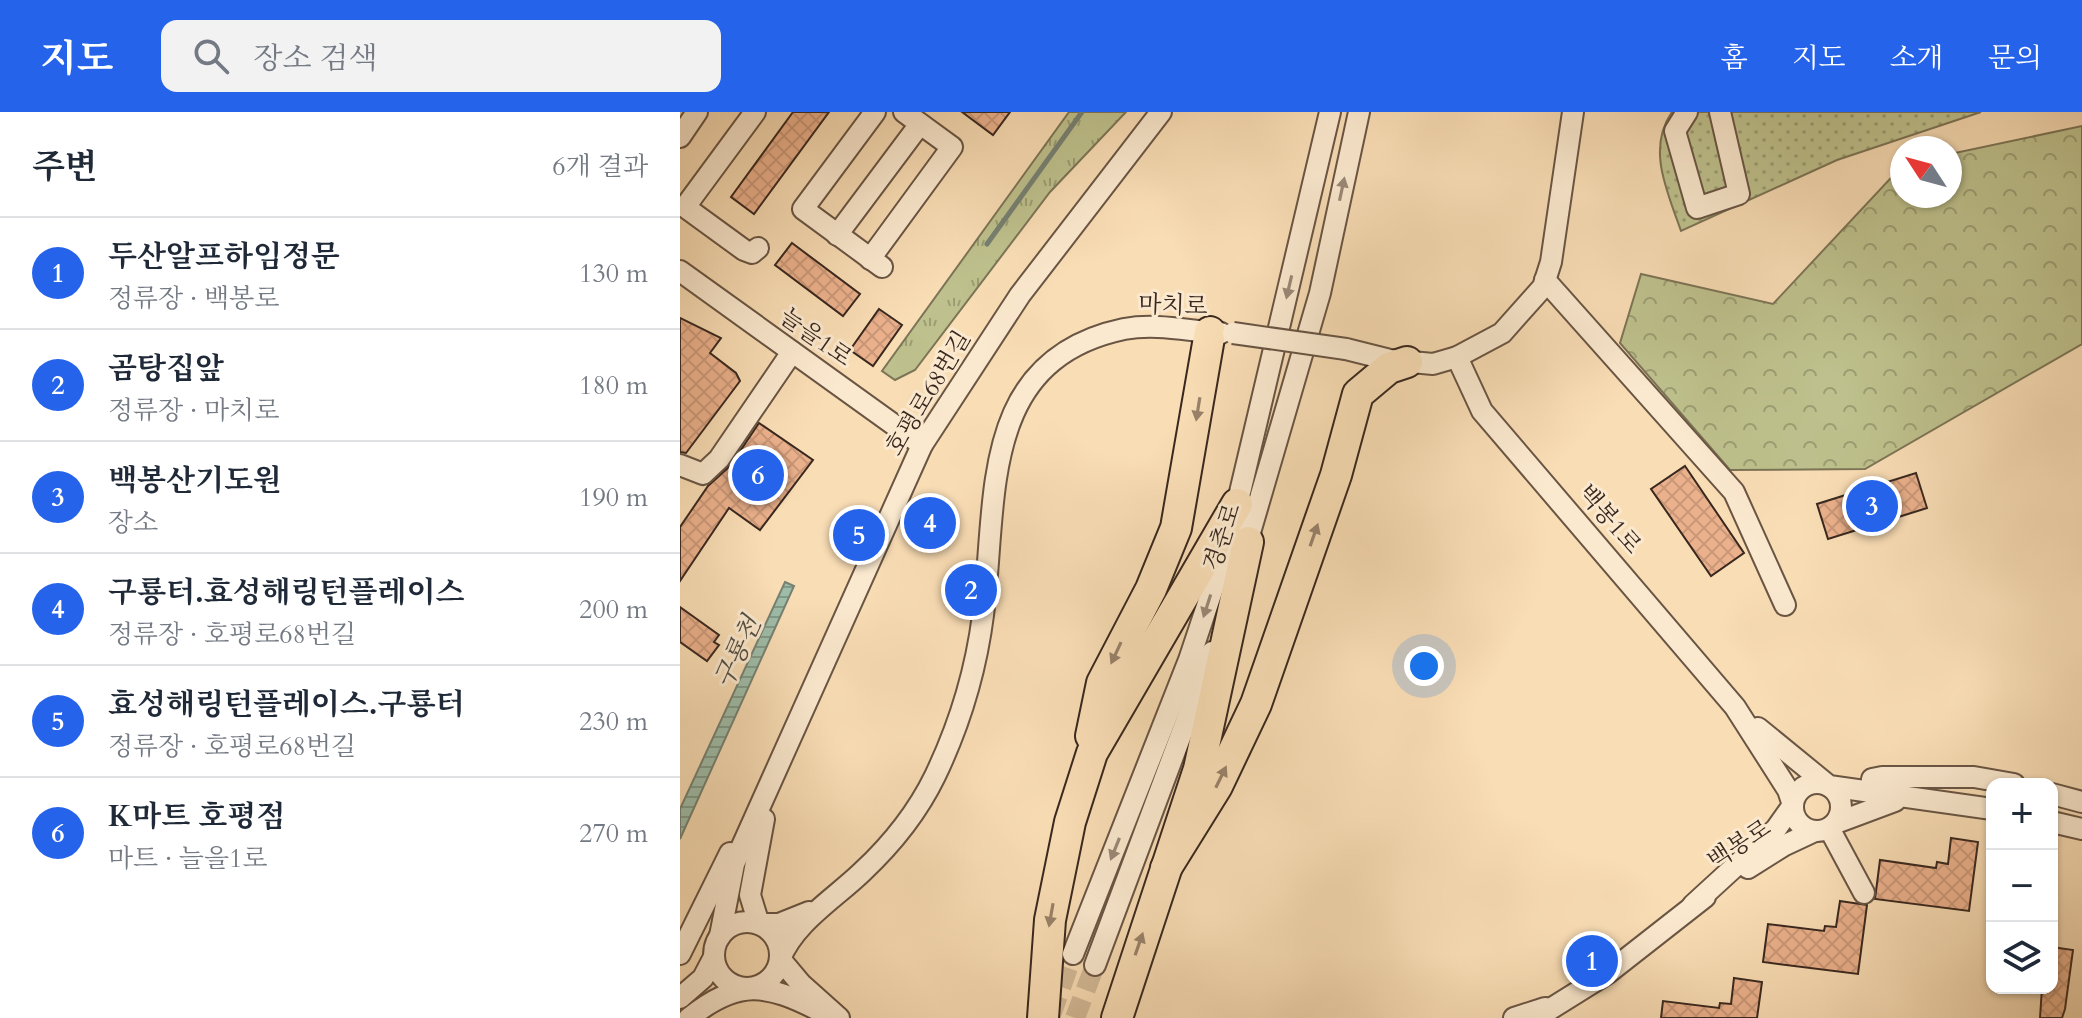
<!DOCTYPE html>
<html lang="ko">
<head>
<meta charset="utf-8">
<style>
	body { margin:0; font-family:Cardo,"Noto Serif KR",serif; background:#f2f2f3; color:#1f2937 }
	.controls { position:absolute; right:24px; bottom:24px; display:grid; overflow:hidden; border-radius:16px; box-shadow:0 2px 6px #0004 }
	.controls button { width:72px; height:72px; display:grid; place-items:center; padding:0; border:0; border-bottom:2px solid #e0e1e3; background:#fff; color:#1f2937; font:40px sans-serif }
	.compass { position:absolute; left:1210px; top:24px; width:72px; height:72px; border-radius:50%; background:#fff; box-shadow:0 2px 6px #0004; rotate:306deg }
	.you { position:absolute; left:744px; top:554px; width:28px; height:28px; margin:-20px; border:6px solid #fff; border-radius:50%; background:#1a73e8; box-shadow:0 0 0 12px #1a73e833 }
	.badge { display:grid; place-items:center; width:52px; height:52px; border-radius:50%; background:#2563eb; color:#fff; font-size:26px; font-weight:700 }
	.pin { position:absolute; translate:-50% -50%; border:4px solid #fff; box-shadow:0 2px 8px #0006 }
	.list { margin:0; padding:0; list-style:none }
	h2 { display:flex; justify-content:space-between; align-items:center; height:104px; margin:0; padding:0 32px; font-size:34px }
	h2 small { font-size:26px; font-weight:400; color:#747a83 }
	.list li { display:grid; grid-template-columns:52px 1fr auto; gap:24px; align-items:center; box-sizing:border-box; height:112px; padding:0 32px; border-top:2px solid #e0e1e3 }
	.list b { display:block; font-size:30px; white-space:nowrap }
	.list p { margin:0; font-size:26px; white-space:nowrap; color:#747a83 }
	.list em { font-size:26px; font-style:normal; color:#747a83 }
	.icon { flex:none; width:44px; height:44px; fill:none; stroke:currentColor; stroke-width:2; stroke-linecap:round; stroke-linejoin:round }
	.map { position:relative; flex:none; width:1402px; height:906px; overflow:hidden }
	header { display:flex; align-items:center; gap:48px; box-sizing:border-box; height:112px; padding:0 40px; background:#2563eb; color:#fff }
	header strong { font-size:38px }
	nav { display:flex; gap:44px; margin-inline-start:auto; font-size:28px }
	.search { width:560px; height:72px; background:#f2f2f3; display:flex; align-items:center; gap:20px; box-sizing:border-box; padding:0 28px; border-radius:16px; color:#747a83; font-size:30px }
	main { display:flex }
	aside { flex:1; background:#fff }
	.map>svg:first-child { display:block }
	.grass { fill:url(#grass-dots); stroke:#7c7456; stroke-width:2 }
	.forest { fill:url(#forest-crowns); stroke:#7c7456; stroke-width:2 }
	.park { fill:url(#park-tufts); stroke:#7c7456; stroke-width:2 }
	.water { fill:url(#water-rules); stroke:#768172; stroke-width:2 }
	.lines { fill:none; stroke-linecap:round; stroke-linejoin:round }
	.stream { stroke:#768172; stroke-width:5 }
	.building { fill:url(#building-cross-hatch); stroke:#39281f; stroke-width:2 }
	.minor-tunnel { stroke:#d3b997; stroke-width:20; stroke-dasharray:20 10; stroke-linecap:butt }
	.minor-casing { stroke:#695544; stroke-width:24 }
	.highway-casing { stroke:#39281f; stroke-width:34 }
	.minor { stroke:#fbe9cf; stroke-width:20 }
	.highway { stroke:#f9ddb5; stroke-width:30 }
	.minor-bridge-casing { stroke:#695544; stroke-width:24; stroke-linecap:butt }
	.minor-bridge { stroke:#fbe9cf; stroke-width:20 }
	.oneway { fill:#9a8877 }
	.oneway2 { fill:#99826a }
	.labels { text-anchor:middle; stroke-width:6; stroke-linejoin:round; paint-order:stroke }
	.street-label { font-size:24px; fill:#39281f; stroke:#fbe9cf }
	.water-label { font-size:26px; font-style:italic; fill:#524d42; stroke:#fbe9cf }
</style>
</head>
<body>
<header>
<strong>지도</strong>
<div class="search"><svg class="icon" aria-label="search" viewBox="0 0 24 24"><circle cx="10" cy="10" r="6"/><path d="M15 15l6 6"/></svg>장소 검색</div>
<nav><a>홈</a><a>지도</a><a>소개</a><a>문의</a></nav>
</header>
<main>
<aside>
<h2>주변<small>6개 결과</small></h2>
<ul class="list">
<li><span class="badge">1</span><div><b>두산알프하임정문</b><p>정류장 · 백봉로</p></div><em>130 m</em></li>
<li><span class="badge">2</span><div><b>곰탕집앞</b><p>정류장 · 마치로</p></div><em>180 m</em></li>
<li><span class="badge">3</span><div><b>백봉산기도원</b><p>장소</p></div><em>190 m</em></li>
<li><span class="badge">4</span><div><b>구룡터.효성해링턴플레이스</b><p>정류장 · 호평로68번길</p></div><em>200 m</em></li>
<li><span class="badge">5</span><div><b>효성해링턴플레이스.구룡터</b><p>정류장 · 호평로68번길</p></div><em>230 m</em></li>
<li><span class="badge">6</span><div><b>K마트 호평점</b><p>마트 · 늘을1로</p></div><em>270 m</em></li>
</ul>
</aside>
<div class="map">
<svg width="1402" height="906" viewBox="0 0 1402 906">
	<defs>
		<pattern id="grass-dots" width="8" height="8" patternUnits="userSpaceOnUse" patternTransform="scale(2)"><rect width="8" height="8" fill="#bec18d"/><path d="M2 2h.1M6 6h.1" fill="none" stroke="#9b9d73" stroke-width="1.8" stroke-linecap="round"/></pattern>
		<pattern id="forest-crowns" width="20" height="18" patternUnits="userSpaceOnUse" patternTransform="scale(2)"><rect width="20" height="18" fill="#bec18d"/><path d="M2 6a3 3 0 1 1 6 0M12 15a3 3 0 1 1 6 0" fill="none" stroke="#9b9d73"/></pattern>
		<pattern id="park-tufts" width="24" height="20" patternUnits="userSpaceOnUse" patternTransform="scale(2)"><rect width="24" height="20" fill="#bec18d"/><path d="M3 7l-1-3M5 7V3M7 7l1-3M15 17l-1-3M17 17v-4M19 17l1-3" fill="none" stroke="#9b9d73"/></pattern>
		<pattern id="water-rules" width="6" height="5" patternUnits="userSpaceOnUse" patternTransform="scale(2)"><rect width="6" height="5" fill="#9ebda9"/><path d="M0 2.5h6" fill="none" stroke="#829a89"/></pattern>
		<pattern id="building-cross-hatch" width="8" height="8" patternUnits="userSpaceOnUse" patternTransform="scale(2)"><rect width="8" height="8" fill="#ebb18c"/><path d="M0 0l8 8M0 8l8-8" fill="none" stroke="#ca9878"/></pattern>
	</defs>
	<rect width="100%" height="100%" fill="#f9ddb5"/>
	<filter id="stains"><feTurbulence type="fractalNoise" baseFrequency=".0025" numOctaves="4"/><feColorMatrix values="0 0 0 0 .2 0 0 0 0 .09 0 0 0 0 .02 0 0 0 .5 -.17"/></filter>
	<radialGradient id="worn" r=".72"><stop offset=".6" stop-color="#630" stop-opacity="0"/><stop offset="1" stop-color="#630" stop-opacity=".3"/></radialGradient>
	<path class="grass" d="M992,0H1301L1157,48L1001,119C988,81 966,37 992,0Z"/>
	<path class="forest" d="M1402,14V232L1185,357L1050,358L940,231L961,162L1093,192L1222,54V84H1270V42Z"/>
	<path class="park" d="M389,0H446L370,80L235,258L215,268L202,259Z"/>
	<path class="water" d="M105,470L114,474L0,727V697Z"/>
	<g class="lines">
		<path class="stream" d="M307,132L402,0"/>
	</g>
	<g class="building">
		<path d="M113,0H149L74,102L51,85Z"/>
		<path d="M282,0H330L313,23Z"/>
		<path d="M112,131L180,182L163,204L95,153Z"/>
		<path d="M199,197L222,213L193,254L170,238Z"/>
		<path d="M0,206L41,226L30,241L56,261L60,269L6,341L0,340Z"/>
		<path d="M79,311L133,348L80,418L49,396L0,469V415L28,374L50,354Z"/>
		<path d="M1005,354L1064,441L1031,464L971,377Z"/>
		<path d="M1236,361L1247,396L1148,427L1137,392Z"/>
		<path d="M0,495L39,523L34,530L39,533L27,549L0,530Z"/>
		<path d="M1271,726L1298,730L1289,799L1195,787L1200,748L1256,756L1257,750L1268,752Z"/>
		<path d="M1160,789L1187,793L1178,862L1083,850L1088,812L1144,819L1145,814L1156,815Z"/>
		<path d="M1372,835L1393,838L1385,897L1382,906H1360L1362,876H1372Z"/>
		<path d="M1054,866L1082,870L1077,906H981L983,889L1039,896L1040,891L1051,892Z"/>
	</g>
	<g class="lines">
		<g class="minor-tunnel">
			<path d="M371,903L393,842"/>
			<path d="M395,906L415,853"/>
		</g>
		<defs>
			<g id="minor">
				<path d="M75,0L5,95L64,138L72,141L78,136"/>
				<path d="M195,0L123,97L202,155"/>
				<path d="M1007,0L995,19L1017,96L1059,82L1040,0"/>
				<path d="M0,25L17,0"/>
				<path d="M157,123L240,12"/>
				<path d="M190,147L272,35L224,0"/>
				<path d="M0,159L242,333"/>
				<path d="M865,168L1054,380L1105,493"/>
				<path d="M666,237L710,248L753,252L777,245L822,221L863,175L871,150L893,0"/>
				<path d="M777,245L802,299L1055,595L1108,678L1113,693L1096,717L1013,793"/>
				<path d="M0,353L23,362L39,347L112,240"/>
				<path d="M564,441L640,181L679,0"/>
				<path d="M1078,616L1149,674L1312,697"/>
				<circle cx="1137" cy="695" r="24"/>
				<path d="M1191,681L1192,667L1202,665H1294L1334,672"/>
				<path d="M1372,682L1402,690"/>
				<path d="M84,707L70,783L79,812H99L129,800"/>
				<path d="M1372,710L1402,717"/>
				<path d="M1156,711L1215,689"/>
				<path d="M1149,716L1184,781"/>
				<path d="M1068,756L1103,734L1135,719"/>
				<circle cx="67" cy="843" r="33"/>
				<path d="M40,824L54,752L242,333L340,183L481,0"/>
				<path d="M0,842L50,741"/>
				<path d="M393,842L509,548L548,431L650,0"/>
				<path d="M415,853L532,540"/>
				<path d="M0,886L23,866L34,845"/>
				<path d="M9,906C58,867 86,871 140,899"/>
				<path d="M159,906L121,872L100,847C115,810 154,787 182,760C212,732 237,701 255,664C279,614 296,558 303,503C318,388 297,248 444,217C477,211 508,219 541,221"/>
				<path d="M834,906L865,896"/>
				<path d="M856,906L928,861L1025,785"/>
			</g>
			<g id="highway">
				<path d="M411,624L422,571L471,477L496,416L530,220"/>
				<path d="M486,756L537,674L576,592L656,363L678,282L709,256L727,250"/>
				<path d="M363,906L370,808L390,710L412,641L557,392"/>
				<path d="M437,906L519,657L568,430"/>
			</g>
		</defs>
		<use href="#minor" class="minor-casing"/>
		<use href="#highway" class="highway-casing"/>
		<use href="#minor" class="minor"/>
		<use href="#highway" class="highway"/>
		<defs>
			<path id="minor-bridge" d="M553,221L666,237"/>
		</defs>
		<use href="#minor-bridge" class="minor-bridge-casing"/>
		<use href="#minor-bridge" class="minor-bridge"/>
	</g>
	<defs><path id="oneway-solid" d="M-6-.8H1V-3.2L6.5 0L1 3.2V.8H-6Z" transform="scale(2)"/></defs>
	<g class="oneway">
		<use href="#oneway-solid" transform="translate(662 77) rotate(-78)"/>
		<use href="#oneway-solid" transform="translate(609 175) rotate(103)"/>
		<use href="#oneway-solid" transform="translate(527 494) rotate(108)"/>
		<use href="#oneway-solid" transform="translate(435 737) rotate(112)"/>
	</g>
	<g class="oneway2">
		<use href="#oneway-solid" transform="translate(518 297) rotate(99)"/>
		<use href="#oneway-solid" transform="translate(634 423) rotate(-71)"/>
		<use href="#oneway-solid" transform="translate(436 541) rotate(115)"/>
		<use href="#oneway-solid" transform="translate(541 665) rotate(-64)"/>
		<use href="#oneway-solid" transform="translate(371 803) rotate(100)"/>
		<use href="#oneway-solid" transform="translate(459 832) rotate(-71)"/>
	</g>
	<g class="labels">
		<g class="street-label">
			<text transform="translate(493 193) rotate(2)" y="8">마치로</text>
			<text transform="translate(136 225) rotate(35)" y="8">늘을1로</text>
			<text transform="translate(248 281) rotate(-59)" y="8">호평로68번길</text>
			<text transform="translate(930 407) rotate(49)" y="8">백봉1로</text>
			<text transform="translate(542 425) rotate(-72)" y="8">경춘로</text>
			<text transform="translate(1059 732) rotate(-33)" y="8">백봉로</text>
		</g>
		<g class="water-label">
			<text transform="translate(57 540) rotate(-65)" y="9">구룡천</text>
		</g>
	</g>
	<rect width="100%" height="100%" filter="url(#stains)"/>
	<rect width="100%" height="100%" fill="url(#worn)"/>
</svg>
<div class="controls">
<button>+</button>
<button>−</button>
<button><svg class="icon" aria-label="layers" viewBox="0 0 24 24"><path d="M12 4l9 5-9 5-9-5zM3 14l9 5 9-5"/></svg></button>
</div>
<svg class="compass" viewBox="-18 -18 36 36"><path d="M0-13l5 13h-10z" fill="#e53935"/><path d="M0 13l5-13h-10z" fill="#747a83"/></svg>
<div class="you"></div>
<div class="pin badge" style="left:912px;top:849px">1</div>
<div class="pin badge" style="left:291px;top:478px">2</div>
<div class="pin badge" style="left:1192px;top:394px">3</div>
<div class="pin badge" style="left:250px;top:411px">4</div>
<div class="pin badge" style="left:179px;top:423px">5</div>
<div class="pin badge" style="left:78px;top:363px">6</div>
</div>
</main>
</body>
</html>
